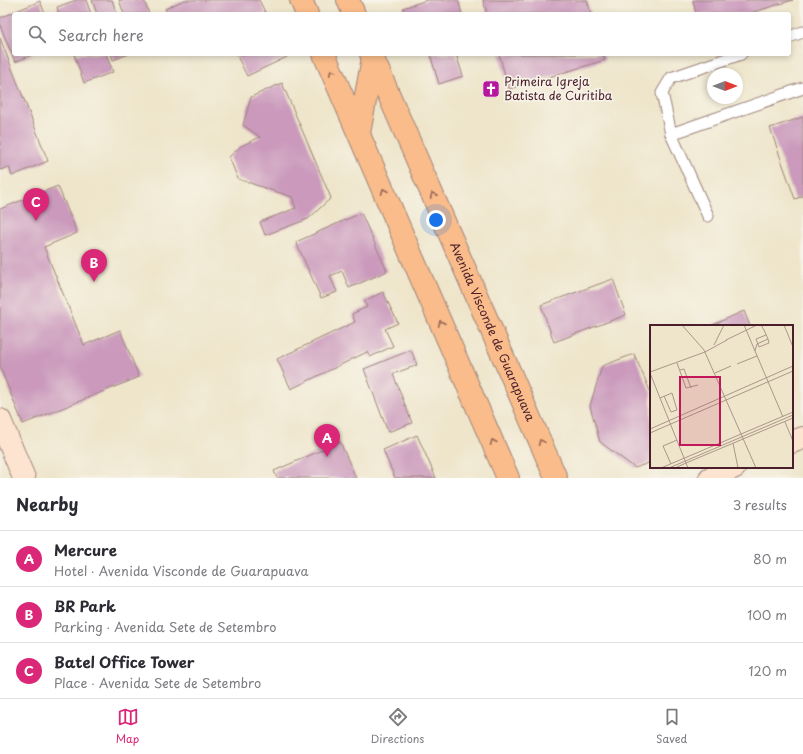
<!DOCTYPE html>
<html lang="en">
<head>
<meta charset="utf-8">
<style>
	body { margin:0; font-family:"Playpen Sans",sans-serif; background:#f2f2f3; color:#2b2b33 }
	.compass { position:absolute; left:707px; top:68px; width:36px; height:36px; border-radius:50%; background:#fff; box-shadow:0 2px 6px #0003; rotate:90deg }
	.you { position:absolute; left:436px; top:220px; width:14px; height:14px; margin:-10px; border:3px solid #fff; border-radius:50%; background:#1a73e8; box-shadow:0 0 0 6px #1a73e833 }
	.badge { display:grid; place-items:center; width:26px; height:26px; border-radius:50%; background:#db2777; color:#fff; font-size:13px; font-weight:700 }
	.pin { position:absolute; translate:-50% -33px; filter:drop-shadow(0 1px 2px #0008) }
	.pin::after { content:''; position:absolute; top:21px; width:14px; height:12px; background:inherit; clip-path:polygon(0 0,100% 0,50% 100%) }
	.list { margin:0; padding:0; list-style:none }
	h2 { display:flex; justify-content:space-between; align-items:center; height:52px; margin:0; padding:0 16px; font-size:17px }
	h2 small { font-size:13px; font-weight:400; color:#7c7c81 }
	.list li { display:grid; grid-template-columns:26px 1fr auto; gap:12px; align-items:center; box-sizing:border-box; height:56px; padding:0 16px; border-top:1px solid #e1e1e2 }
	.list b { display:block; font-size:15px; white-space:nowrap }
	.list p { margin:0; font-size:13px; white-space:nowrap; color:#7c7c81 }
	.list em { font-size:13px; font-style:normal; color:#7c7c81 }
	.icon { flex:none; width:22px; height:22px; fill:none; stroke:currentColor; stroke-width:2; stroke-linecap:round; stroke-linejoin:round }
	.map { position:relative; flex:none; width:803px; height:478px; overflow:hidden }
	.search { position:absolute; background:#fff; box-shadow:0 2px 6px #0003; left:12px; right:12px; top:12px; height:44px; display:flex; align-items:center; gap:10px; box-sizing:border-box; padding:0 14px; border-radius:4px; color:#7c7c81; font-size:15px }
	.sheet { height:220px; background:#fff }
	nav { display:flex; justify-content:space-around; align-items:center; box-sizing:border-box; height:56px; border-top:1px solid #e1e1e2; background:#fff; font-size:11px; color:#7c7c81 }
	nav a { display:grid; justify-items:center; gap:2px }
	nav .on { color:#db2777 }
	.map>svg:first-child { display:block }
	.building { fill:#ca99bc }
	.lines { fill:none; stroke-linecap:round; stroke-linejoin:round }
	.lane-casing { stroke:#9c827a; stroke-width:13 }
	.secondary-casing { stroke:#9c827a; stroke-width:24 }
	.primary-casing { stroke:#9c827a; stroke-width:24 }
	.lane { stroke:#fff; stroke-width:11 }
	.secondary { stroke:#fde4d0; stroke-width:22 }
	.primary { stroke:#f9bc8a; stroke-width:22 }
	.oneway { stroke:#996656 }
	.labels { text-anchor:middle; stroke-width:3.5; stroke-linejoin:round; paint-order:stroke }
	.poi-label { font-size:12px; fill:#4a1f2b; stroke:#f7f3e8; text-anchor:start }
	.street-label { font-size:12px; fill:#4a1f2b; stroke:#f7f3e8 }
	.inset-road { fill:none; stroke:#ac968a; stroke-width:1 }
	.view { fill:#c2185b; fill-opacity:0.15; stroke:#c2185b; stroke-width:2 }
	.inset-edge { fill:none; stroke:#4a1f2b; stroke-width:2 }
</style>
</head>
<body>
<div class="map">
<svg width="803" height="478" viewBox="0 0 803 478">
	<rect width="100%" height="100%" fill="#f7f3e8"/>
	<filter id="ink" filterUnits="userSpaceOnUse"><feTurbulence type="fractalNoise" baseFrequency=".025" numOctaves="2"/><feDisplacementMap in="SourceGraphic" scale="8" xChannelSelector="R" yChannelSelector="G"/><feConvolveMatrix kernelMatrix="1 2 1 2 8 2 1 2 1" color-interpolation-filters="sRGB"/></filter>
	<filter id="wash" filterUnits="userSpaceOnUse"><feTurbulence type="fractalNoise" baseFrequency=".012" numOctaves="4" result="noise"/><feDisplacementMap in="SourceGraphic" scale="16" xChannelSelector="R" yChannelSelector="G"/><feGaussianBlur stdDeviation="0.9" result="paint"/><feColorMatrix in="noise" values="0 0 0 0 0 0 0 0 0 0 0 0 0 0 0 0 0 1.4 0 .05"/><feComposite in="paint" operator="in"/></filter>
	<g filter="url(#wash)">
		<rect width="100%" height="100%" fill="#eee5ca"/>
		<g id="blocks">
			<g class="building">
				<path d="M76,0H86L91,14H59L57,7Z"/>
				<path d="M92,0H112L117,14H97Z"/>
				<path d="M119,0H144L149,14H124Z"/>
				<path d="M184,0H259L266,14H168L165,9Z"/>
				<path d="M427,0H458L462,14H405L403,8Z"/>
				<path d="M483,0H587L591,14H487Z"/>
				<path d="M693,0H793L747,14H696Z"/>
				<path d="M40,1L45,14H14V54H34L15,62L0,25V18Z"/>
				<path d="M0,38L48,161L12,176L9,167L0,170Z"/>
				<path d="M74,54H106L113,72L84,83Z"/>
				<path d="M111,54H129L113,60Z"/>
				<path d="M236,54H285L287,57L247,76Z"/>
				<path d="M430,54H456L463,76L439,84Z"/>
				<path d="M499,54H603L605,60L509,89Z"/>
				<path d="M282,83L331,198L308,219L265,235L260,222L296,208L292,197L238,179L229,157L241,146L260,137L243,125L251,97Z"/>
				<path d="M803,117V196L795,199L770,128Z"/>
				<path d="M58,186L77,233L44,247L84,345L120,330L139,377L23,424L0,367V209Z"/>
				<path d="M361,213L387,271L349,288L342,271L330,276L337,292L321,298L296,242Z"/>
				<path d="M613,279L626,315L554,342L541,305Z"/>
				<path d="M383,292L398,323L385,329L393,346L370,357L367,352L291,389L277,359L355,322L352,314L367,307L364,301Z"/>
				<path d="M744,311L750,326H710Z"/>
				<path d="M411,350L417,365L393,374L412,423L388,432L364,369Z"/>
				<path d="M634,354L651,393V462L635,468L600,442L590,406L602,366Z"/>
				<path d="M417,435L436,478H395L383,450Z"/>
				<path d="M340,442L356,478H277L274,471Z"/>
			</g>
		</g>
	</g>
	<g filter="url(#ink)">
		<use href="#blocks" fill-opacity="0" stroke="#9c827a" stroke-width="1"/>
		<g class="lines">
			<defs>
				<g id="lane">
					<path d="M789,37L803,32"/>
					<path d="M671,134L803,88"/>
					<path d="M708,216L671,134L662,93L671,78L741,54"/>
				</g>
				<g id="secondary">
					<path d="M0,420L24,478"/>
					<path d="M792,442L803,438"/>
					<path d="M710,478L735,467"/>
				</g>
				<g id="primary">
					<path d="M301,0L307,14"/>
					<path d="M348,0L354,14"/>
					<path d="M324,54L508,478"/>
					<path id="s1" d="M371,54L556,478"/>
					<path d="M359,133L373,58"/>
				</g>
			</defs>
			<use href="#lane" class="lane-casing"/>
			<use href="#secondary" class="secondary-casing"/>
			<use href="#primary" class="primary-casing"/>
			<use href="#lane" class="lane"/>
			<use href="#secondary" class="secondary"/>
			<use href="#primary" class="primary"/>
		</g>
		<defs><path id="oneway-chevron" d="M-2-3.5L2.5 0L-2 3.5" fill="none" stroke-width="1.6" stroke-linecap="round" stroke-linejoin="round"/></defs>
		<g class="oneway">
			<use href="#oneway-chevron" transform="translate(332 72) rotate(-114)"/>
			<use href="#oneway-chevron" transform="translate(384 191) rotate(-113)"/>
			<use href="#oneway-chevron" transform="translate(433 195) rotate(-114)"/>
			<use href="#oneway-chevron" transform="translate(441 323) rotate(-113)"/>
			<use href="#oneway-chevron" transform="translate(493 442) rotate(-113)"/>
			<use href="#oneway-chevron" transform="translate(541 442) rotate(-114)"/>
		</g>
	</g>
	<defs>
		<symbol id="church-square" viewBox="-11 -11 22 22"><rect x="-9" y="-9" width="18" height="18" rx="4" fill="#b5179e" stroke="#f7f3e8"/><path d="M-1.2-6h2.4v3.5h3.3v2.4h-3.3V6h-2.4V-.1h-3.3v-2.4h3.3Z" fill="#fff"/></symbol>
	</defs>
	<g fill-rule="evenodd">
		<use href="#church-square" x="481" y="79" width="20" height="20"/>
	</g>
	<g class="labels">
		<g class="poi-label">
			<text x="504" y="86">Primeira Igreja<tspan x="504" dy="14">Batista de Curitiba</tspan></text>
		</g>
		<g class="street-label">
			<text dy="4" stroke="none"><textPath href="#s1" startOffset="303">Avenida Visconde de Guarapuava</textPath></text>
		</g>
	</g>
	<g transform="translate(650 325)">
		<rect width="143" height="143" fill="#eee5ca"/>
		<path class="inset-road" d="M32,0L54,25L106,143M94,0L133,92M111,0L114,5L118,14L119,18L109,22L106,14L116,10M134,0L143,22M76,15L107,0M64,20L74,0M105,26L107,19L118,14M27,38L36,63L48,60M87,39L107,31M30,45L34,44L41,63M0,47L55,27L77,15M0,48L38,143M65,48L81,41M10,73L22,68L27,85L21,87L14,71M135,97L143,116M0,104L143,41M0,108L143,46M83,118L88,143M36,138L143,93M21,139L13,121L27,115M11,143L143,87M19,143L143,90M25,143L36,138"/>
		<path class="view" d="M30,52H70V120H30Z"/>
		<rect width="143" height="143" class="inset-edge"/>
	</g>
</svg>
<svg class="compass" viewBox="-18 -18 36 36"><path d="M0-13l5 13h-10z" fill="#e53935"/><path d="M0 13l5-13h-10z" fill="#7c7c81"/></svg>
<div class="you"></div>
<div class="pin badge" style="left:327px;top:457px">A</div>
<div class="pin badge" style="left:94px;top:282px">B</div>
<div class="pin badge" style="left:36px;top:221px">C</div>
<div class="search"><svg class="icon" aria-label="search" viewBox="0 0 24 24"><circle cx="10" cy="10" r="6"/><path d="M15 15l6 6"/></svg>Search here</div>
</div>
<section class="sheet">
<h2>Nearby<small>3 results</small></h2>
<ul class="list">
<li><span class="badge">A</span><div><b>Mercure</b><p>Hotel · Avenida Visconde de Guarapuava</p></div><em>80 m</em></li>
<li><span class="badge">B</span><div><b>BR Park</b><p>Parking · Avenida Sete de Setembro</p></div><em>100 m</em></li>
<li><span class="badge">C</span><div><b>Batel Office Tower</b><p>Place · Avenida Sete de Setembro</p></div><em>120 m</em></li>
</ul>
</section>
<nav>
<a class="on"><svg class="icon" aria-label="map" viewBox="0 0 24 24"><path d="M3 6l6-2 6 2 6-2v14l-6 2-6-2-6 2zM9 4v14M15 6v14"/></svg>Map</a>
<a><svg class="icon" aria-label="directions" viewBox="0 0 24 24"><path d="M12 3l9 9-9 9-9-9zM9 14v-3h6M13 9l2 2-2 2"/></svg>Directions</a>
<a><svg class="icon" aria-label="saved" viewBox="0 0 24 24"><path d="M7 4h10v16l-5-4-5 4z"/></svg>Saved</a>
</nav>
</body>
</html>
